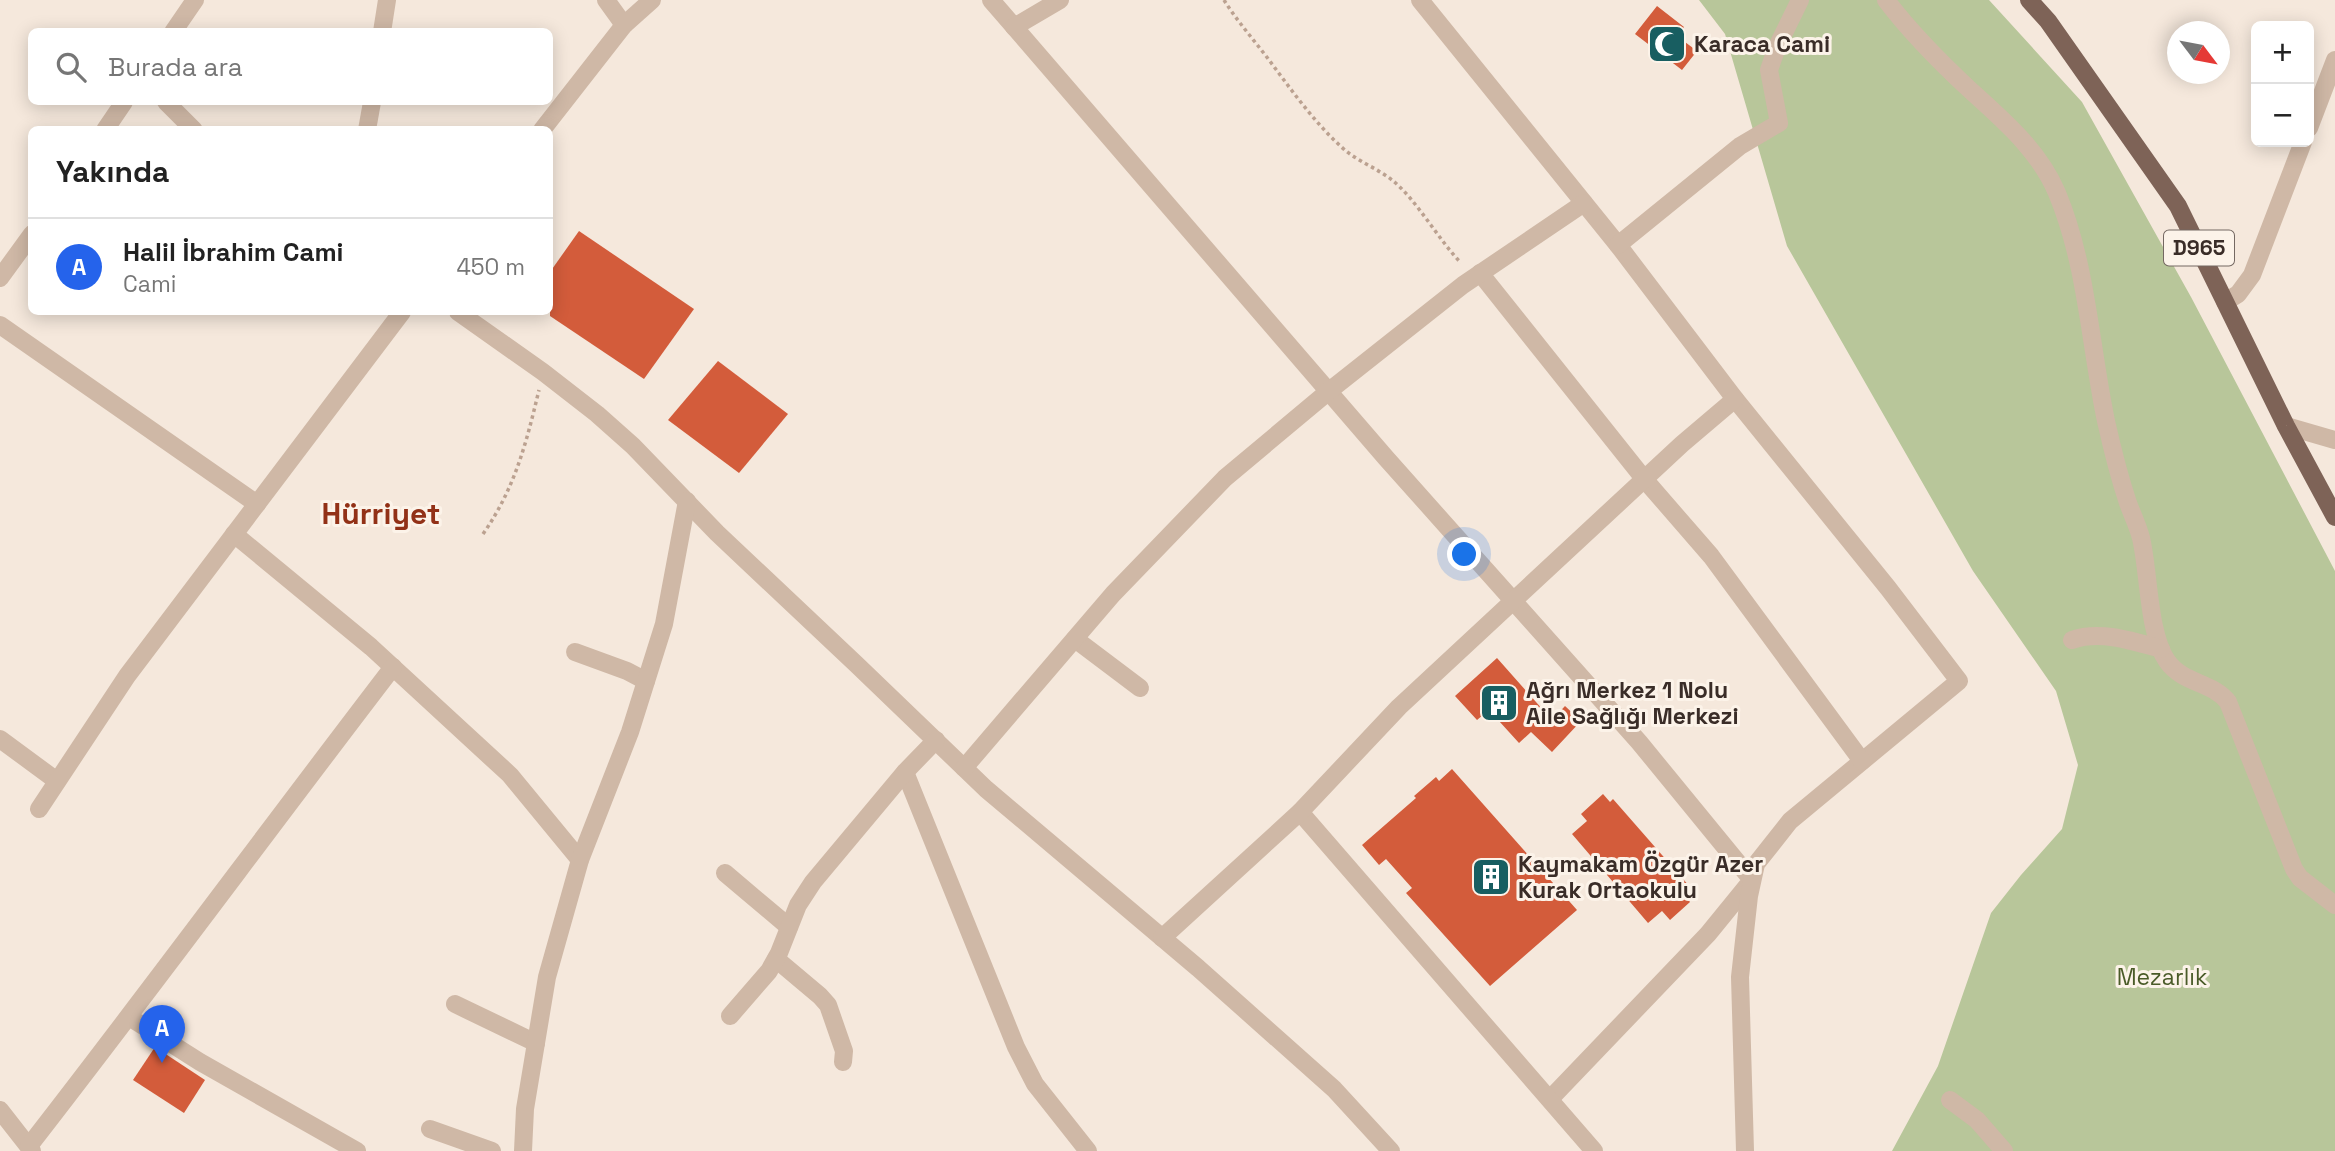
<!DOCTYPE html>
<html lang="tr">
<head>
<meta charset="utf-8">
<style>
	body { margin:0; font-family:"Space Grotesk",sans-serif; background:#f6f6f6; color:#222 }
	.controls { position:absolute; right:21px; top:21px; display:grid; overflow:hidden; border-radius:10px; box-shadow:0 4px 18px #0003 }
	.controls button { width:63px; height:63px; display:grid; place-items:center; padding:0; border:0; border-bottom:2px solid #e0e0e0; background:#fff; color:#222; font:35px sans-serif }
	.compass { position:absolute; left:2167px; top:21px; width:63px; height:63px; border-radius:50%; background:#fff; box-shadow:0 4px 18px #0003; rotate:122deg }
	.you { position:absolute; left:1465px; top:555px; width:24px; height:24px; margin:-18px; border:5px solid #fff; border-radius:50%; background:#1a73e8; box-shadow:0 0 0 10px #1a73e833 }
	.badge { display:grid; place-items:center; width:46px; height:46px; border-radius:50%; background:#2563eb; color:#fff; font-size:23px; font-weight:700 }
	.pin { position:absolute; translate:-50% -58px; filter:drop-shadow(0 2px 4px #0008) }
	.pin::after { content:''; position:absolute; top:37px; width:24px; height:21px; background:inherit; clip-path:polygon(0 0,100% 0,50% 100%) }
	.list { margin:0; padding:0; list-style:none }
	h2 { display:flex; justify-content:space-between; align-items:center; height:91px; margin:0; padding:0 28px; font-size:30px }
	h2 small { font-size:23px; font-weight:400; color:#767676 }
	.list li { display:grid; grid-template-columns:46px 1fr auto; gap:21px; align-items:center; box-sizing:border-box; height:98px; padding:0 28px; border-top:2px solid #e0e0e0 }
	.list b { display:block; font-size:26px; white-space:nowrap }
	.list p { margin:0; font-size:23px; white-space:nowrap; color:#767676 }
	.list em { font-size:23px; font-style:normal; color:#767676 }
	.icon { flex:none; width:38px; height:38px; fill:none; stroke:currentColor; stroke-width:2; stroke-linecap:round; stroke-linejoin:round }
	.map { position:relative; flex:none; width:2335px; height:1151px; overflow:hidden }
	.search { position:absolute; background:#fff; box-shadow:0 4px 18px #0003; left:28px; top:28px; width:525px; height:77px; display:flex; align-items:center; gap:18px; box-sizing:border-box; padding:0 24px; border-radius:10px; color:#767676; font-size:26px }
	.panel { position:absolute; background:#fff; box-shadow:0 4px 18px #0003; left:28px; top:126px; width:525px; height:189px; border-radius:10px }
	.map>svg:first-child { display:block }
	.green { fill:#b8c69a }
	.building { fill:#d35c3b }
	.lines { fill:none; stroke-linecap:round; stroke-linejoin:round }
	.path { stroke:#bba190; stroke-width:3.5; stroke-dasharray:3.5 3.5; stroke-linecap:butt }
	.minor { stroke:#cfb8a6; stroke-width:18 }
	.major { stroke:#7e6357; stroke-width:18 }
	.labels { text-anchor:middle; stroke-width:6; stroke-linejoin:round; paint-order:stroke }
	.shield { fill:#fcf3e9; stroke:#746862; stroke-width:2 }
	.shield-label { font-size:21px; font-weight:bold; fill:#3a2d28 }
	.poi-label { font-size:23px; font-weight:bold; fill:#3a2d28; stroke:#fcf3e9; text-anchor:start }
	.park-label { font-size:23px; fill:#4a5b28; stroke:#fcf3e9 }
	.district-label { font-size:30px; font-weight:bold; fill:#923117; stroke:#fcf3e9 }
</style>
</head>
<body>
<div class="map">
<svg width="2335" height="1151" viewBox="0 0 2335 1151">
	<rect width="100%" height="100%" fill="#f5e8dc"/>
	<path class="green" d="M1699,0H1989L2082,102L2191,297L2335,571V1151H1892L1938,1066L1991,913L2021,875L2062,829L2078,765L2056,691L1973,571L1787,246L1725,34Z"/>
	<g class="building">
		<path d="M1657,6L1684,27L1677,36L1697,51L1682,70L1635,34Z"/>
		<path d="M579,231L694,309L644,379L550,316V272Z"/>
		<path d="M718,361L788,414L739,473L668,420Z"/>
		<path d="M1497,658L1552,720L1565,706L1581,721L1552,752L1531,732L1519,743L1489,710L1477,720L1455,696Z"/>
		<path d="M1452,769L1577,910L1490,986L1406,893L1412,888L1386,859L1379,865L1362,845L1416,798L1414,796L1436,777L1439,781Z"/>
		<path d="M1603,794L1610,802L1613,799L1690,887L1683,893L1690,902L1670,920L1662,911L1648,923L1572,834L1587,821L1581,814Z"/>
		<path d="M155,1047L205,1080L184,1113L133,1080Z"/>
	</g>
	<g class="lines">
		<g class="path">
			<path d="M1224,0C1237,21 1254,40 1269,60C1293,92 1316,125 1346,151C1360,162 1378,169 1392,180C1416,199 1438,239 1461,263"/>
			<path d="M483,534C515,488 526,444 539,390"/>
		</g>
		<g class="minor">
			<path d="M606,0L624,25"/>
			<path d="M991,0L1386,458L1639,742L1752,880L1708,934L1550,1099"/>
			<path d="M1420,0L1618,245L1735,399L1888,588L1959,681L1790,821L1756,864L1749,896L1740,977L1745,1151"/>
			<path d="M1886,0C1911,33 1939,61 1969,89C2003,120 2039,150 2057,193C2087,265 2090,345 2106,421C2112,448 2119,476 2128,503C2132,514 2138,526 2141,538C2149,571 2148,634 2167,661C2183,684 2213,682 2228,702L2294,869L2300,878L2335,905"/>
			<path d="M1014,27L1060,0"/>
			<path d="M173,32L195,0"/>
			<path d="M382,32L387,0"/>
			<path d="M166,102L194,130"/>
			<path d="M2309,128L2335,60"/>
			<path d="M105,130L124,102"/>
			<path d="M367,130L372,102"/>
			<path d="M542,130L624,25L652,0"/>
			<path d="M1618,245L1740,146L1779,123L1769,70L1777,47L1800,0"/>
			<path d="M1480,273L1645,480L1711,556L1862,761"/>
			<path d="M0,278L32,234"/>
			<path d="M2225,302L2238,294L2252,275L2303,142"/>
			<path d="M458,312L543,372L597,414L633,446L717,533L856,664L986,789L1198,968L1334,1089L1391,1151"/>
			<path d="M0,325L257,504"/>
			<path d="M2286,426L2335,440"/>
			<path d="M234,534L371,647L510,775L580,860"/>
			<path d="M1075,639L1140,688"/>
			<path d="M2072,640C2100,630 2133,641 2161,649"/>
			<path d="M575,652L627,671L646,681"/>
			<path d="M0,739L57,781"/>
			<path d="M964,768L1113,594L1225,478L1329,391L1463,285L1584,203"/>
			<path d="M905,772L1016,1047L1035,1084L1088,1151"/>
			<path d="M39,809L127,676L402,312"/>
			<path d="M1300,812L1594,1151"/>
			<path d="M725,873L789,927"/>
			<path d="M1162,938L1300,812L1399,707L1682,444L1735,399"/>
			<path d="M776,959L820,996L828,1005L844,1051L843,1062"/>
			<path d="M455,1004L536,1043"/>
			<path d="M730,1016L769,971L779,953L798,905L813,882L905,772L936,740"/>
			<path d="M129,1017L200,1062L357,1151"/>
			<path d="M1950,1100L1977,1120L2004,1151"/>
			<path d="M0,1110L32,1151"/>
			<path d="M430,1129L492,1151"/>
			<path d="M29,1146C152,988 271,826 393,667"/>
			<path d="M523,1151L525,1109L547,977L580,860L630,732L664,624L687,501"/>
		</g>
		<path class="major" d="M2029,0L2048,21L2178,206L2286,426L2335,517"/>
	</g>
	<defs>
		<symbol id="mosque-square" viewBox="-11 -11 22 22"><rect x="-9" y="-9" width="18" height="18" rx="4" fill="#185e61" stroke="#fcf3e9"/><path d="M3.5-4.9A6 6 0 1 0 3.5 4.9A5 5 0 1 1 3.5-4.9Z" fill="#fff"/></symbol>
		<symbol id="building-square" viewBox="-11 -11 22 22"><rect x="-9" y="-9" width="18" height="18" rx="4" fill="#185e61" stroke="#fcf3e9"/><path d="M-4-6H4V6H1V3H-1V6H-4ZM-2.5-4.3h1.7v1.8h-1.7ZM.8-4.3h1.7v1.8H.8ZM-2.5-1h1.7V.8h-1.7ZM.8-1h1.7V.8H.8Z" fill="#fff"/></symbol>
	</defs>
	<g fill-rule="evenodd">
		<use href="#mosque-square" x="1645" y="22" width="44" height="44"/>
		<use href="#building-square" x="1477" y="681" width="44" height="44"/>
		<use href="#building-square" x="1469" y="855" width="44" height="44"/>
	</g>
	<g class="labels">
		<rect class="shield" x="2164" y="230.5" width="70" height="35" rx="5"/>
		<g class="shield-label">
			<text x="2199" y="255">D965</text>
		</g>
		<g class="poi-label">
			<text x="1694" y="52">Karaca Cami</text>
			<text x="1526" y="698">Ağrı Merkez 1 Nolu<tspan x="1526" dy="26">Aile Sağlığı Merkezi</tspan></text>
			<text x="1518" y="872">Kaymakam Özgür Azer<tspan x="1518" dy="26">Kurak Ortaokulu</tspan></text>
		</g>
		<g class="park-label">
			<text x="2162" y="985">Mezarlık</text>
		</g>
		<g class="district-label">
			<text x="381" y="524">Hürriyet</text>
		</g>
	</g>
</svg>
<div class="controls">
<button>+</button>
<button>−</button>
</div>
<svg class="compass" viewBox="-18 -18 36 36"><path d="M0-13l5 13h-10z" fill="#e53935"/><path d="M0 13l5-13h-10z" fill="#767676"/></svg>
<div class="you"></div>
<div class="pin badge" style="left:162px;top:1063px">A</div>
<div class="search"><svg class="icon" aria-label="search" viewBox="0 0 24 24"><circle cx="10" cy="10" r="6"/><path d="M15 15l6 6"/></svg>Burada ara</div>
<section class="panel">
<h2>Yakında<small></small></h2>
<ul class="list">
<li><span class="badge">A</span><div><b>Halil İbrahim Cami</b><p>Cami</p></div><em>450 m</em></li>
</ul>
</section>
</div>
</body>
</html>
